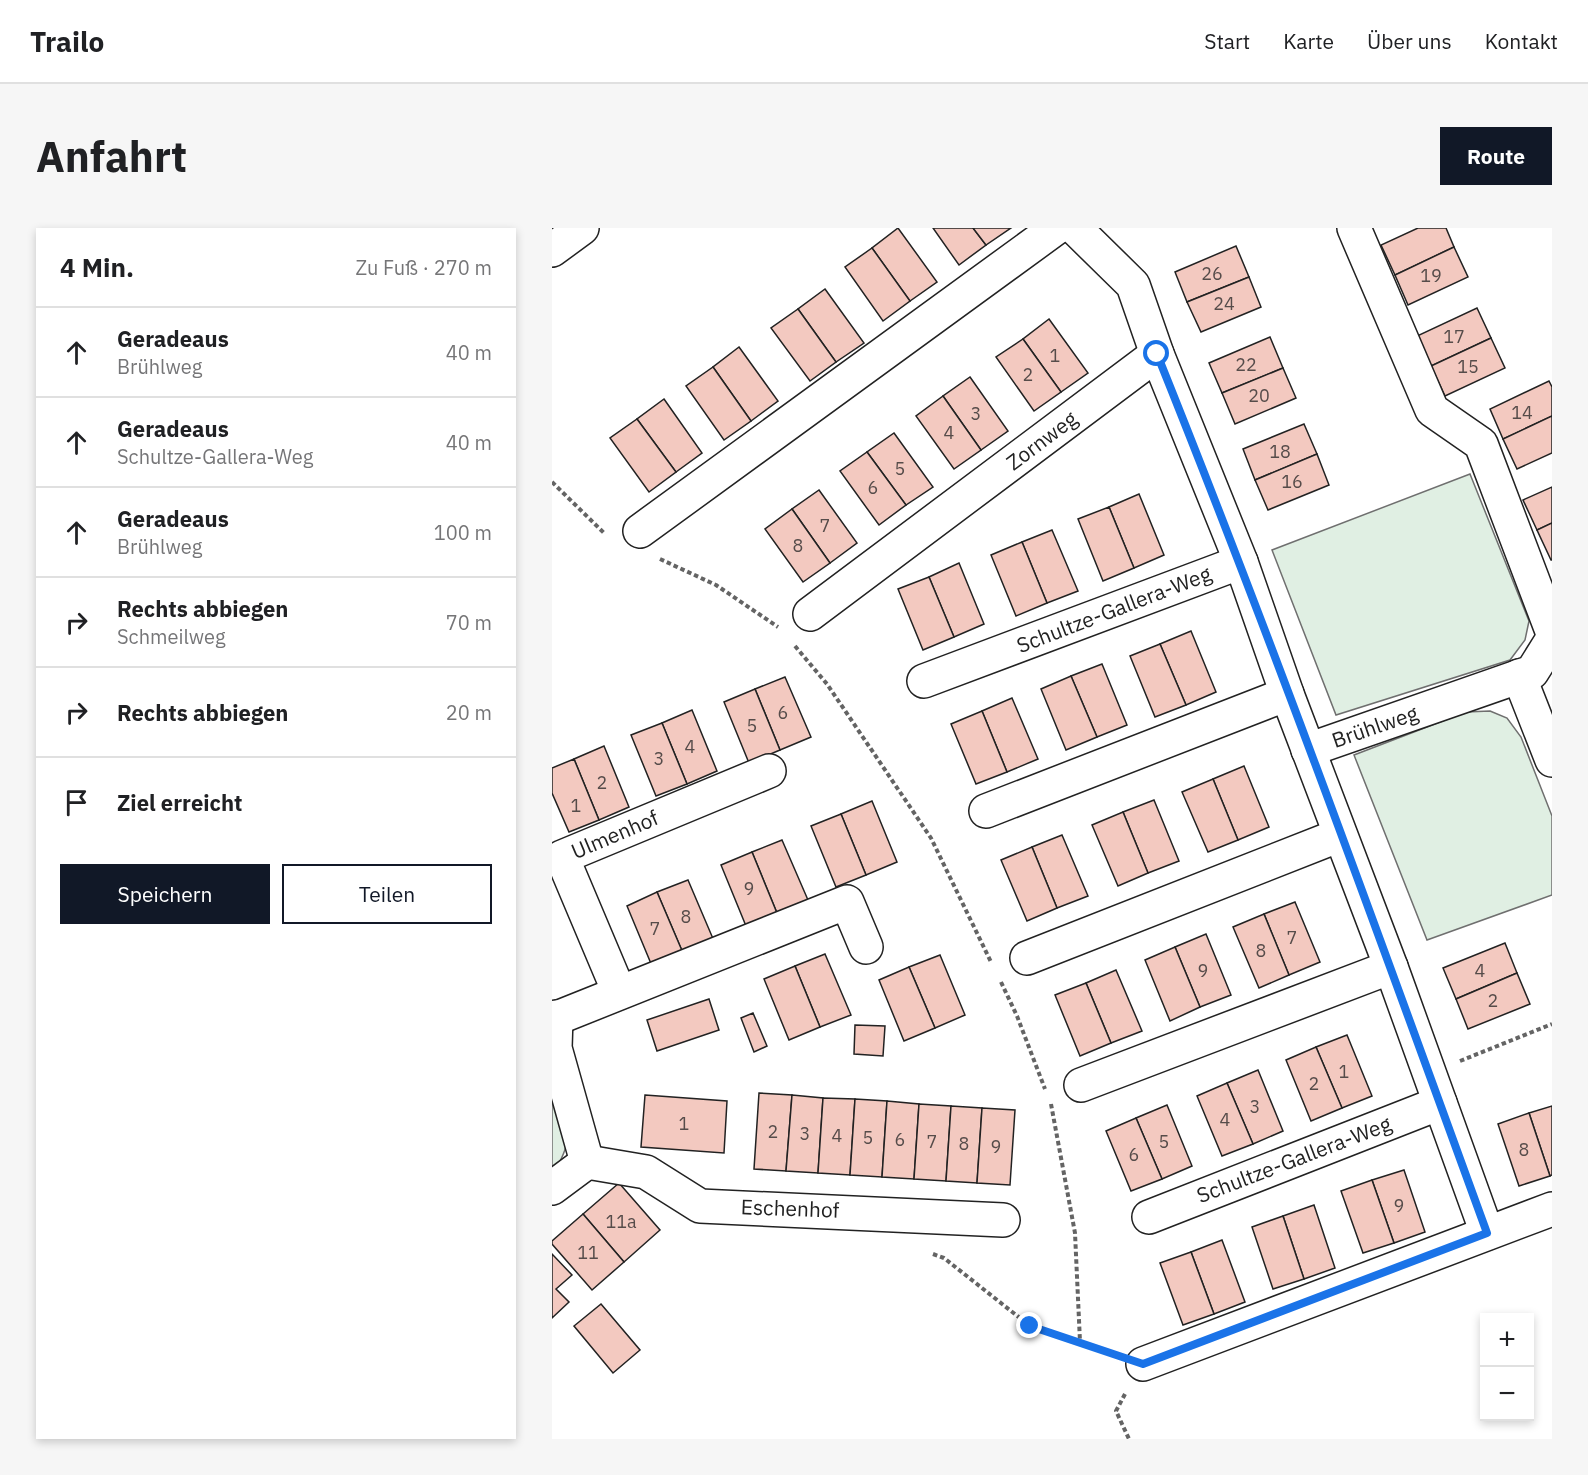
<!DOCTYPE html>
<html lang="de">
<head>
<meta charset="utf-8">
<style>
	body { margin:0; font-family:"IBM Plex Sans",sans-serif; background:#f6f6f6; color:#202124 }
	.controls { position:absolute; right:18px; bottom:18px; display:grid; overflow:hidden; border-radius:0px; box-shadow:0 3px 9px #0003 }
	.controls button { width:54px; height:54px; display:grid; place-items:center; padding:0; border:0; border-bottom:2px solid #e0e0e0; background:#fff; color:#202124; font:30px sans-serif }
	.stop { position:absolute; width:18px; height:18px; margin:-14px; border:4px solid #1a73e8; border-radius:50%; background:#fff }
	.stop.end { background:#1a73e8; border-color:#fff; box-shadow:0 2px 6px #0008 }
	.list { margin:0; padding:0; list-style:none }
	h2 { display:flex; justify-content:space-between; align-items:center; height:78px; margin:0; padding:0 24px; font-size:26px }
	h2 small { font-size:20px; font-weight:400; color:#757577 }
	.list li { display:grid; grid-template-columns:39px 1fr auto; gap:18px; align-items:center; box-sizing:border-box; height:90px; padding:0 24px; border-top:2px solid #e0e0e0 }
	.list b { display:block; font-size:22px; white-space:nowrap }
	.list p { margin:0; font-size:20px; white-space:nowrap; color:#757577 }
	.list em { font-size:20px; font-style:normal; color:#757577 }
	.actions { display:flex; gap:12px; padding:18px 24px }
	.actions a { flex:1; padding:14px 0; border:2px solid #111827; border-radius:0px; text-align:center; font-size:21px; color:#111827 }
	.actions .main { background:#111827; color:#fff }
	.icon { flex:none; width:33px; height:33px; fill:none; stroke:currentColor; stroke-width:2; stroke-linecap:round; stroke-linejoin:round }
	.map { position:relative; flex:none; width:1000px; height:1211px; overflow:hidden; border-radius:0px }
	header { display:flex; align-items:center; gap:36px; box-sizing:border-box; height:84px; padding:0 30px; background:#fff; border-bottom:2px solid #e0e0e0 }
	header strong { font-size:28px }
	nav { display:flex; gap:33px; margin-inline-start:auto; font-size:21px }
	.intro { display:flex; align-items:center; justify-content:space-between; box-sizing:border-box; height:144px; padding:0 36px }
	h1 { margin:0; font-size:42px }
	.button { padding:15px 27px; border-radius:0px; background:#111827; color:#fff; font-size:21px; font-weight:700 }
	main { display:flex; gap:36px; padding:0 36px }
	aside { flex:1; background:#fff; border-radius:0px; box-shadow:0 3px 9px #0003 }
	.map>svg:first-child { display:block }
	.green { fill:#e0efe3; stroke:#6f6f6f; stroke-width:1.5 }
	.building { fill:#f3c9c0; stroke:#222; stroke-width:1.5 }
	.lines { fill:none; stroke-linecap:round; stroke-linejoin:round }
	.minor-casing { stroke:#222; stroke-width:36 }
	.path { stroke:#646464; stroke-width:4; stroke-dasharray:4.5 3; stroke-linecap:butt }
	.minor { stroke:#fff; stroke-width:33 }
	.route { stroke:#1a73e8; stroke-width:8 }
	.labels { text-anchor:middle; stroke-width:4.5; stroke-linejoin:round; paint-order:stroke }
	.number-label { font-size:18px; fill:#564c4a }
	.street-label { font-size:21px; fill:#222; stroke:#fff }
</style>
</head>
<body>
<header>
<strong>Trailo</strong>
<nav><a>Start</a><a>Karte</a><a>Über uns</a><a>Kontakt</a></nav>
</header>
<div class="intro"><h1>Anfahrt</h1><a class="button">Route</a></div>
<main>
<aside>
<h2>4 Min.<small>Zu Fuß · 270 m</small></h2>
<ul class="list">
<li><svg class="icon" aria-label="ahead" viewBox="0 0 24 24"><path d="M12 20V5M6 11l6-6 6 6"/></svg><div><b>Geradeaus</b><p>Brühlweg</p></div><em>40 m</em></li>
<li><svg class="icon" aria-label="ahead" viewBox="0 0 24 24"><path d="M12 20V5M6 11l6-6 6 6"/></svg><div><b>Geradeaus</b><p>Schultze-Gallera-Weg</p></div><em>40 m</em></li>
<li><svg class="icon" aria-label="ahead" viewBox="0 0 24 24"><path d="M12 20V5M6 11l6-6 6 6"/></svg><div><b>Geradeaus</b><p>Brühlweg</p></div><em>100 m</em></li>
<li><svg class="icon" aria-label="right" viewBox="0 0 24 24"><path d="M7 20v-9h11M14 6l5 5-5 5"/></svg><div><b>Rechts abbiegen</b><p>Schmeilweg</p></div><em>70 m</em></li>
<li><svg class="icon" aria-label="right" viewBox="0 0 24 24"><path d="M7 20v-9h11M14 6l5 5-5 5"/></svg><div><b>Rechts abbiegen</b></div><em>20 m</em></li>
<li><svg class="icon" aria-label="arrive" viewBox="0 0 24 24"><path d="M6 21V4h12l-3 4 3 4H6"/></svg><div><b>Ziel erreicht</b></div></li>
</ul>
<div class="actions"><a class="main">Speichern</a><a>Teilen</a></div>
</aside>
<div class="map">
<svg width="1000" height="1211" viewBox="0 0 1000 1211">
	<rect width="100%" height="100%" fill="#fff"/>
	<g class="green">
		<path d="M918,246L977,393L973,412L958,432L784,487L720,322Z"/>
		<path d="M938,483L955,490L969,509L1000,588V667L875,712L802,527L914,484Z"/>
		<path d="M0,854C13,894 27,908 0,946Z"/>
	</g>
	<g class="building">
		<path d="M346,0L385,54L358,73L320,20Z"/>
		<path d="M381,0H421L434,17L407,37Z"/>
		<path d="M421,0H459L434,17Z"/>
		<path d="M866,0H894L902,19L843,47L829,17Z"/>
		<path d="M684,18L697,49L635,74L623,44Z"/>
		<path d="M902,19L916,49L856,77L843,47Z"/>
		<path d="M320,20L358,73L331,93L293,39Z"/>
		<path d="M697,49L709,79L649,104L635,74Z"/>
		<path d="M273,61L312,115L284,134L246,81Z"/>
		<path d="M925,80L939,110L879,138L865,108Z"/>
		<path d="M246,81L284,134L258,153L219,100Z"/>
		<path d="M497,91L536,145L509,164L471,111Z"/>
		<path d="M718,109L731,140L670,165L657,135Z"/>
		<path d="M939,110L953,140L893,168L879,138Z"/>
		<path d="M471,111L509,164L482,183L444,129Z"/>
		<path d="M187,119L226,173L199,193L161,139Z"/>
		<path d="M161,139L199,193L172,212L134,158Z"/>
		<path d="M731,140L744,170L683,196L670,165Z"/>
		<path d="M418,149L456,203L429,222L391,168Z"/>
		<path d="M997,153L1000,159V188L951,211L938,181Z"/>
		<path d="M391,168L429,222L402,241L364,188Z"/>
		<path d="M112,171L150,225L124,244L85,191Z"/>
		<path d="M1000,188V225L965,241L951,211Z"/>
		<path d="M85,191L124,244L97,264L58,210Z"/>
		<path d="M752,196L765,226L703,252L691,221Z"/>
		<path d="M342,205L381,259L354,277L315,224Z"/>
		<path d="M315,224L354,277L327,297L288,243Z"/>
		<path d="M765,226L777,257L716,282L703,252Z"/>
		<path d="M1000,259V295L985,302L971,272Z"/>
		<path d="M267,262L305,315L278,335L240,281Z"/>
		<path d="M587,266L612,327L582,340L557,279Z"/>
		<path d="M557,279L582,340L551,353L526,291Z"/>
		<path d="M240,281L278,335L251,354L213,301Z"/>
		<path d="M1000,295V332H999L985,302Z"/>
		<path d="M500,302L526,363L495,375L470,314Z"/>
		<path d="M470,314L495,375L464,388L439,327Z"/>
		<path d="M407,335L432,396L402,409L377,349Z"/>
		<path d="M377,349L402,409L371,422L346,361Z"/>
		<path d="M639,403L664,464L634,477L608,416Z"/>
		<path d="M608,416L634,477L603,489L578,428Z"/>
		<path d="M550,436L575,497L545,509L519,448Z"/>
		<path d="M519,448L545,509L514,522L489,461Z"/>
		<path d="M233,449L259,509L228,522L203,461Z"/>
		<path d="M203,461L228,522L197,535L172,474Z"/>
		<path d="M460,470L486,531L455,544L430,483Z"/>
		<path d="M140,482L165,543L135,556L110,495Z"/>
		<path d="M430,483L455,544L424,556L399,496Z"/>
		<path d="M110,495L135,556L104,568L79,507Z"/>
		<path d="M52,518L77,579L47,592L22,531Z"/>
		<path d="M22,531L47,592L17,604L0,565V540Z"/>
		<path d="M692,538L717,599L686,612L661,551Z"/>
		<path d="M661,551L686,612L656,624L630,564Z"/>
		<path d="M602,572L627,633L596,645L571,584Z"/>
		<path d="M320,573L345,634L314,647L289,586Z"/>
		<path d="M571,584L596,645L566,658L540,597Z"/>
		<path d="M289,586L314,647L284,659L259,598Z"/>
		<path d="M510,607L536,668L505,680L480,619Z"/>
		<path d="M230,612L256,672L225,685L200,624Z"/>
		<path d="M480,619L505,680L475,693L449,632Z"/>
		<path d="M200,624L225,685L194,698L169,637Z"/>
		<path d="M136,652L162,713L131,725L105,664Z"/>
		<path d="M105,664L131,725L100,738L75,678Z"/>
		<path d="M743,674L768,734L737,747L712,686Z"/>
		<path d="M712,686L737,747L707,760L681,699Z"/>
		<path d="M654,706L679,767L648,779L623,719Z"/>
		<path d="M953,715L965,745L904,771L891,740Z"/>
		<path d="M623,719L648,779L618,793L593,732Z"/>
		<path d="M273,726L299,787L268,799L243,738Z"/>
		<path d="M388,727L413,787L383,800L357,739Z"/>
		<path d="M243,738L268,799L237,812L212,751Z"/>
		<path d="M357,739L383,800L352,813L327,752Z"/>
		<path d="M564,742L590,803L559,815L534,755Z"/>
		<path d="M965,745L978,776L916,801L904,771Z"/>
		<path d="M534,755L559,815L528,828L503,767Z"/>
		<path d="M157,771L167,802L105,823L95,792Z"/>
		<path d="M201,785L215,818L202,824L189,790Z"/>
		<path d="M303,797L333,798L331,828L302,826Z"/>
		<path d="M795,807L820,868L790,880L764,819Z"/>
		<path d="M764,819L790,880L759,893L734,832Z"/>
		<path d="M706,842L731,903L701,916L675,855Z"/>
		<path d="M675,855L701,916L670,928L645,868Z"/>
		<path d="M207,865L240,867L234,943L202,941Z"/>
		<path d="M93,867L175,873L172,925L89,919Z"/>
		<path d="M240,867L271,870L266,945L234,943Z"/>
		<path d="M271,870L303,871L298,947L266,945Z"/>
		<path d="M303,871L335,873L330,949L298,947Z"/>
		<path d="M335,873L367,876L362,951L330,949Z"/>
		<path d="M367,876L399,878L394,953L362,951Z"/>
		<path d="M615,877L640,938L610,951L584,890Z"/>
		<path d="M399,878L430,880L425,955L394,953Z"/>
		<path d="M1000,878V947L998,948L977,885Z"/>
		<path d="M430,880L463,882L458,957L425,955Z"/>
		<path d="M977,885L998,948L967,958L946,896Z"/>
		<path d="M584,890L610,951L579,963L554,903Z"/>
		<path d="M852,942L873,1004L842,1015L820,952Z"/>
		<path d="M820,952L842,1015L811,1025L789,963Z"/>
		<path d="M67,955L108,1002L72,1034L31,986Z"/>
		<path d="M762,977L783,1040L752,1051L731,988Z"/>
		<path d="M31,986L72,1034L40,1062L0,1016V1013Z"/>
		<path d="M731,988L752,1051L721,1061L700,999Z"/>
		<path d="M670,1012L693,1074L662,1086L639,1024Z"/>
		<path d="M639,1024L662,1086L631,1097L608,1035Z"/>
		<path d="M0,1026L20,1047L4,1061L17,1074L0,1090Z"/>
		<path d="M49,1076L88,1122L61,1145L22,1098Z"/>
	</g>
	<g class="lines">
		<defs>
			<g id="minor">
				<path d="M523,0L581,57L605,126L689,334L735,466L839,739L935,1005"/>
				<path d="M802,0L880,182L929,216L1000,403"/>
				<path d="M0,22L30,0"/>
				<path d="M88,303L504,0"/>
				<path d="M258,386L605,126"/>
				<path d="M967,448L1000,532"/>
				<path d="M372,453L689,334"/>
				<path d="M756,522L980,444L1000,412"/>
				<path d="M434,583L735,466"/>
				<path d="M475,730L788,607"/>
				<path d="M67,764L10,629L217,543"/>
				<path d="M4,789L3,820L35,934"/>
				<path d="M0,792L295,674L314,719"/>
				<path d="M529,857L839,739"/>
				<path d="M35,934L94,944L148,978L451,992"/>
				<path d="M0,960L35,934"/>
				<path d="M597,989L888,875"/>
				<path d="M591,1136L1000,981"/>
			</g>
		</defs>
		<use href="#minor" class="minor-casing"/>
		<g class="path">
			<path d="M0,254L53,306"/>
			<path d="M108,331L164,357L226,399"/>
			<path d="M243,418L275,456L379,610L439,734"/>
			<path d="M449,754L465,788L493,861"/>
			<path d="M908,833L1000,796"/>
			<path d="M499,876L523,1005L528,1114"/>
			<path d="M381,1026L392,1030L478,1098L558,1125"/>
			<path d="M573,1166L564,1183L577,1211"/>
		</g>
		<use href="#minor" class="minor"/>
	</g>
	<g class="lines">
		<path class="route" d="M478,1098L591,1136L935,1005C828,711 722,417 605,126"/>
	</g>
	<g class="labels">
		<g class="number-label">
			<text x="660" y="52">26</text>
			<text x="879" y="54">19</text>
			<text x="672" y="82">24</text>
			<text x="902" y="115">17</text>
			<text x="503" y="134">1</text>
			<text x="694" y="143">22</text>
			<text x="916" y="145">15</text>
			<text x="476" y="153">2</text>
			<text x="707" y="174">20</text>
			<text x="970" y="191">14</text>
			<text x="424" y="192">3</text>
			<text x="397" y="211">4</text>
			<text x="728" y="230">18</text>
			<text x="348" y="247">5</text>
			<text x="740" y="260">16</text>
			<text x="321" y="266">6</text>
			<text x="273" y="304">7</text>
			<text x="246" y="324">8</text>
			<text x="231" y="491">6</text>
			<text x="200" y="504">5</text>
			<text x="138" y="525">4</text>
			<text x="107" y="537">3</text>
			<text x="50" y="561">2</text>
			<text x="24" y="584">1</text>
			<text x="197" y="667">9</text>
			<text x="134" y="695">8</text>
			<text x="103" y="707">7</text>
			<text x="740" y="716">7</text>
			<text x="709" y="729">8</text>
			<text x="651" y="749">9</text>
			<text x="928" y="749">4</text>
			<text x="941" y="779">2</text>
			<text x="792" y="850">1</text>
			<text x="762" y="862">2</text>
			<text x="703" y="885">3</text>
			<text x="673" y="898">4</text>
			<text x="132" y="902">1</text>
			<text x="221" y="910">2</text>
			<text x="253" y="912">3</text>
			<text x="285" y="914">4</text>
			<text x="316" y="916">5</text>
			<text x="348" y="918">6</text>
			<text x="380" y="920">7</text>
			<text x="612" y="920">5</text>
			<text x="412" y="922">8</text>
			<text x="444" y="925">9</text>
			<text x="972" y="928">8</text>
			<text x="582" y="933">6</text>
			<text x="847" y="984">9</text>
			<text x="69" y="1000">11a</text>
			<text x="36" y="1031">11</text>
		</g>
		<g class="street-label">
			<text transform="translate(490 213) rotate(-37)" y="7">Zornweg</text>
			<text transform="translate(562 382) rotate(-21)" y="7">Schultze-Gallera-Weg</text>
			<text transform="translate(823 499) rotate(-19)" y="7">Brühlweg</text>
			<text transform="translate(63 607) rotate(-23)" y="7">Ulmenhof</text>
			<text transform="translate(742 932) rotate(-21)" y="7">Schultze-Gallera-Weg</text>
			<text transform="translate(238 981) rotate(2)" y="7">Eschenhof</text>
		</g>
	</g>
</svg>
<div class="controls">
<button>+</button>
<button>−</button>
</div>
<div class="stop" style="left:605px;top:126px"></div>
<div class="stop end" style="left:478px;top:1098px"></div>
</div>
</main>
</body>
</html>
